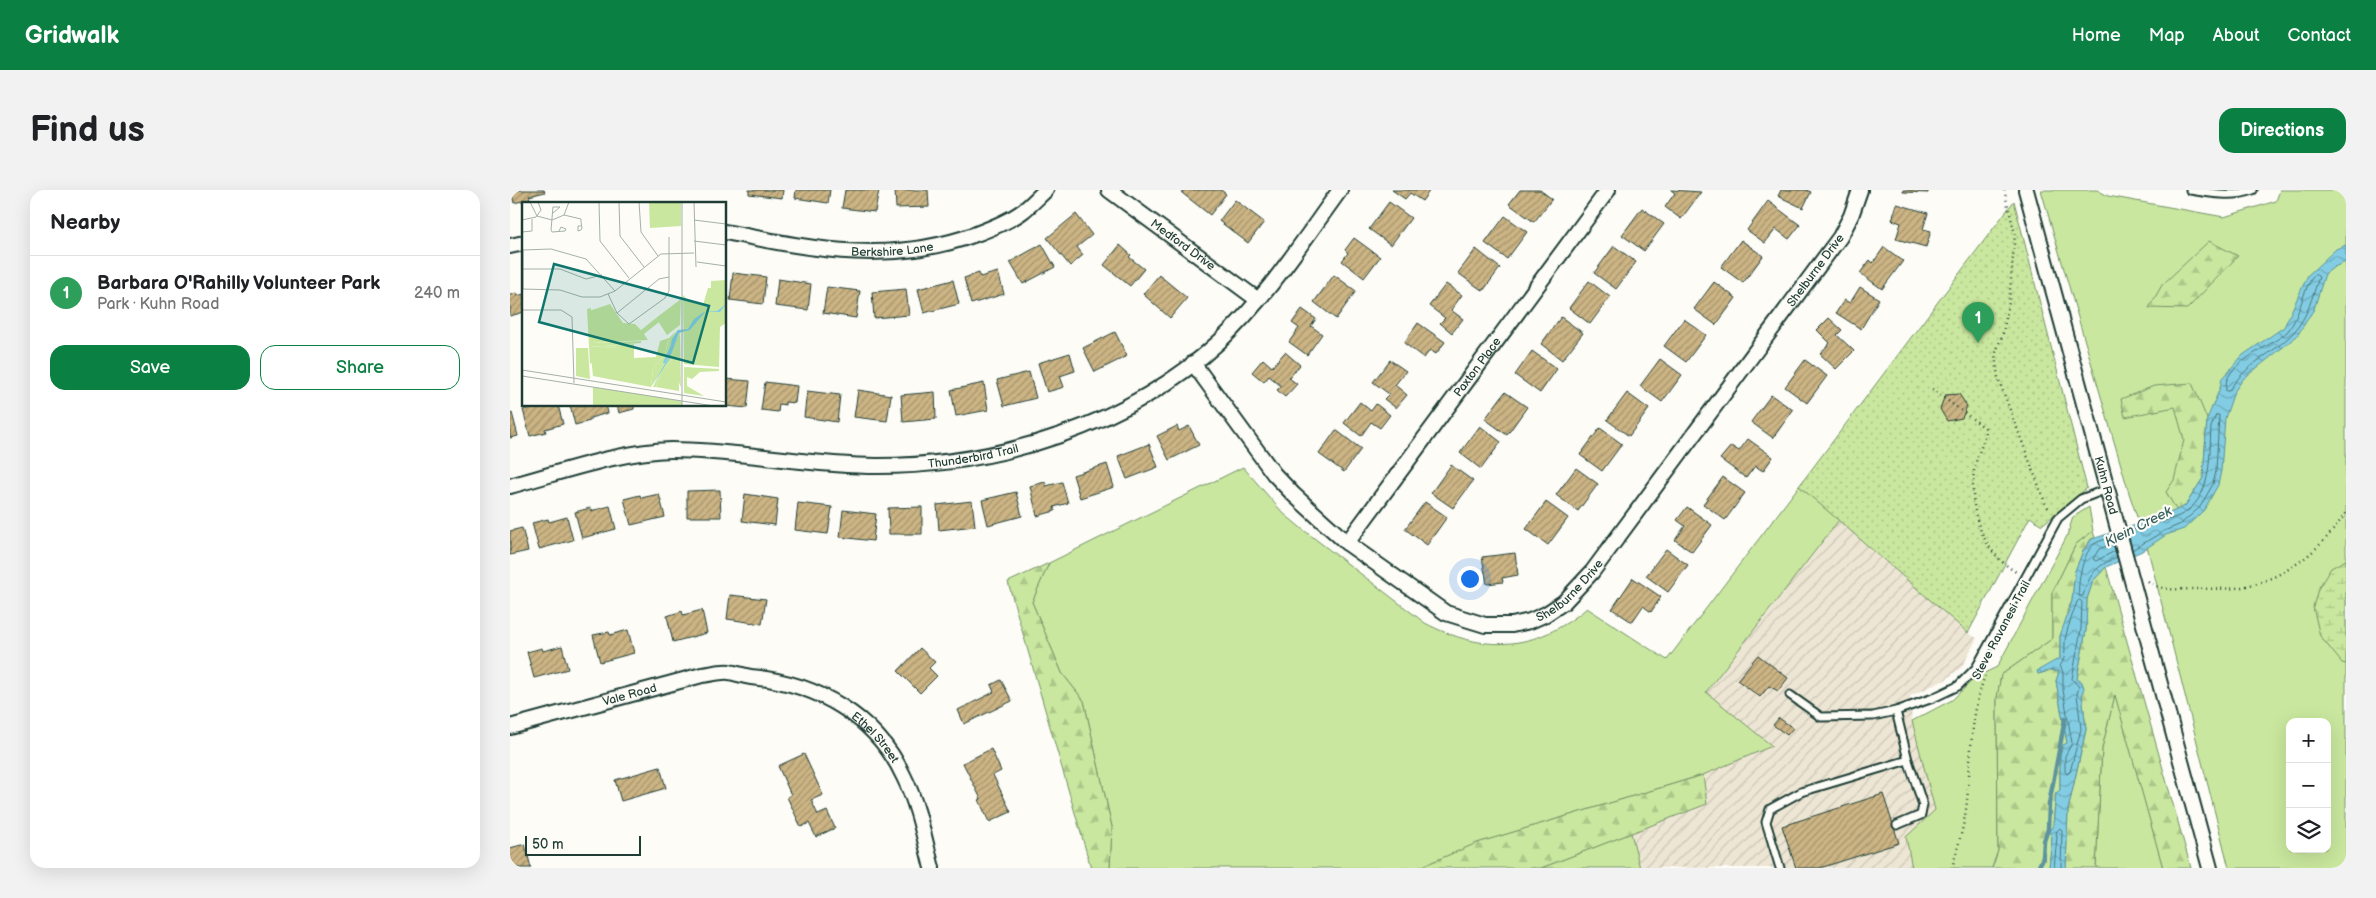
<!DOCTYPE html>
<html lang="en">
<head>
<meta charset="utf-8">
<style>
	body { margin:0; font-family:"Balsamiq Sans",sans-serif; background:#f2f2f2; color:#202124 }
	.controls { position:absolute; right:15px; bottom:15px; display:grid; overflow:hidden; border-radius:10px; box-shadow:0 5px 20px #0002 }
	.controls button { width:45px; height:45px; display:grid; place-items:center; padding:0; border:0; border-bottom:1px solid #e0e0e0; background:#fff; color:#202124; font:25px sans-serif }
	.scale { position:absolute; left:15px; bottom:12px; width:116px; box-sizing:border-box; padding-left:5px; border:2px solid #1f3d34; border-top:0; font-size:14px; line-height:18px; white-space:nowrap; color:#1f3d34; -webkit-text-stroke:4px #fdfcf7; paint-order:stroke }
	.you { position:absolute; left:959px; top:388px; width:18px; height:18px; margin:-12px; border:4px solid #fff; border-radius:50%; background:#1a73e8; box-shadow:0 0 0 8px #1a73e833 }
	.badge { display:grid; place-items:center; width:32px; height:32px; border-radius:50%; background:#0b8043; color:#fff; font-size:16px; font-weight:700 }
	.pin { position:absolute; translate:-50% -41px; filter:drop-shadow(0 1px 2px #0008) }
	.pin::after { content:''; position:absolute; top:26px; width:18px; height:15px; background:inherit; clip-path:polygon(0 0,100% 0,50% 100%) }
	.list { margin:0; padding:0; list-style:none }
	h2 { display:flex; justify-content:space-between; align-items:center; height:65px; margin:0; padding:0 20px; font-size:21px }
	h2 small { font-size:16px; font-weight:400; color:#757577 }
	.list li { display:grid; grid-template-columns:32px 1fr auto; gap:15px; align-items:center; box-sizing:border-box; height:75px; padding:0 20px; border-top:1px solid #e0e0e0 }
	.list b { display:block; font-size:19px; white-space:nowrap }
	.list p { margin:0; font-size:16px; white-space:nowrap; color:#757577 }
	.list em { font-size:16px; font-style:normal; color:#757577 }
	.actions { display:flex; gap:10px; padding:15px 20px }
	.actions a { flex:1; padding:11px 0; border:1px solid #0b8043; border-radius:15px; text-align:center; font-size:18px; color:#0b8043 }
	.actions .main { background:#0b8043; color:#fff }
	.icon { flex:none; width:28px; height:28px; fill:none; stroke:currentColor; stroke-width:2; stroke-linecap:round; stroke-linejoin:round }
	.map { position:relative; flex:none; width:1836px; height:678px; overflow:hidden; border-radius:15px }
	header { display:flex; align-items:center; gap:30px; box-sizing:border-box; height:70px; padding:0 25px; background:#0b8043; color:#fff }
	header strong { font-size:24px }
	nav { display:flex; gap:28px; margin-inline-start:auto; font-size:18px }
	.intro { display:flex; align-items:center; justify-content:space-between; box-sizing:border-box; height:120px; padding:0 30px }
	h1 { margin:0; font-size:35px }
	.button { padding:12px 22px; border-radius:15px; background:#0b8043; color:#fff; font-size:18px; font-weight:700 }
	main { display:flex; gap:30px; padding:0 30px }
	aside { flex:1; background:#fff; border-radius:15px; box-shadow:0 5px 20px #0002 }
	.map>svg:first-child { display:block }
	.industrial { fill:url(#industrial-furrows) }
	.grass { fill:#c9e79e; stroke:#749269; fill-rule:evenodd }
	.forest { fill:url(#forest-firs); stroke:#749269 }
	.wetland { fill:url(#wetland-marsh); stroke:#749269 }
	.park { fill:url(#park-dots); stroke:#749269 }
	.water { fill:url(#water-waves); stroke:#5b939e }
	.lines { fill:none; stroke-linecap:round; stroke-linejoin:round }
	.shore { stroke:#47777a; stroke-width:1 }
	.stream { stroke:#5b939e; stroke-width:4.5 }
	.building { fill:url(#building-hatch); stroke:#1f3d34 }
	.lane-casing { stroke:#1f3d34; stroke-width:11 }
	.street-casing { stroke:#1f3d34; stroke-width:18 }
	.path { stroke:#1f3d34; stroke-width:2.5; stroke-dasharray:1 4; stroke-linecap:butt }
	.lane { stroke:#fdfcf7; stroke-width:7 }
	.street { stroke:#fdfcf7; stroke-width:14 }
	.labels { text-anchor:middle; stroke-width:4.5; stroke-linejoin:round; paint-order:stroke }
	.street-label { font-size:12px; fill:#1f3d34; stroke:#fdfcf7 }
	.water-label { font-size:14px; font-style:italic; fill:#386160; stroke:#fdfcf7 }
	.inset-river { fill:none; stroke:#83cde4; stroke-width:2.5 }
	.inset-road { fill:none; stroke:#a4b0a9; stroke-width:1 }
	.view { fill:#0f766e; fill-opacity:0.15; stroke:#0f766e; stroke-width:2.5 }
	.inset-edge { fill:none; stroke:#1f3d34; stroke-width:2.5 }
</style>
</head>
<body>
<header>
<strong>Gridwalk</strong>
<nav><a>Home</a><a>Map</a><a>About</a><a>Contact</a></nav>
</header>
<div class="intro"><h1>Find us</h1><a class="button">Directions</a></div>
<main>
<aside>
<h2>Nearby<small></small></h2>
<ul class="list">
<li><span class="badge" style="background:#2e9e5b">1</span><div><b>Barbara O'Rahilly Volunteer Park</b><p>Park · Kuhn Road</p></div><em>240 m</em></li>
</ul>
<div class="actions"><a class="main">Save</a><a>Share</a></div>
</aside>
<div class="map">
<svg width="1836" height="678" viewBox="0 0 1836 678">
	<defs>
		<pattern id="industrial-furrows" width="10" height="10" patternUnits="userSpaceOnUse" patternTransform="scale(1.25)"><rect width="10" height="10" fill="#eee6d4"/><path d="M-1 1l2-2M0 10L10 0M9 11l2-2" fill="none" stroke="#ccc6b7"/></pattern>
		<pattern id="forest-firs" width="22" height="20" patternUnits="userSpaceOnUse" patternTransform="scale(1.25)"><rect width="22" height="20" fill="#c9e79e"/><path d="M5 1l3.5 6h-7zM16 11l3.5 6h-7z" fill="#acc789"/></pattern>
		<pattern id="wetland-marsh" width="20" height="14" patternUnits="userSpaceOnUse" patternTransform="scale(1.25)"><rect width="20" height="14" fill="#c9e79e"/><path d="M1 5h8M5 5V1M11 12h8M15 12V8" fill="none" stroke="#acc789"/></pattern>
		<pattern id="park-dots" width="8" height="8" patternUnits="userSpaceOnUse" patternTransform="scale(1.25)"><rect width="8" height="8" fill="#c9e79e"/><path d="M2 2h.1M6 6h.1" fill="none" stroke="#acc789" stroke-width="1.8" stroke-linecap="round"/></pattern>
		<pattern id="water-waves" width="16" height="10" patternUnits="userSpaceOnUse" patternTransform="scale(1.25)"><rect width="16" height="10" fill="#83cde4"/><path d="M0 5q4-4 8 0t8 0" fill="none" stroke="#6ba8ba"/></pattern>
		<pattern id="building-hatch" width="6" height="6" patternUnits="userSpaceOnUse" patternTransform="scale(1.25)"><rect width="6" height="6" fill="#ccb484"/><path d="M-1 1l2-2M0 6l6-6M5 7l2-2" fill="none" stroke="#a5946d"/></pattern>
	</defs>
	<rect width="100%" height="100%" fill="#fdfcf7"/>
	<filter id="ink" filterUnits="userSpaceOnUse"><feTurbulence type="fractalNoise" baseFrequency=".02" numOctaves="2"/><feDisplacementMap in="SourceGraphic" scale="10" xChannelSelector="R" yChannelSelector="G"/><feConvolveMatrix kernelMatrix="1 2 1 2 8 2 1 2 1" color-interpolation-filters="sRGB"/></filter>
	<g filter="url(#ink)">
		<path class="industrial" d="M1329,330L1458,443L1467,448L1452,477L1435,490L1400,506L1402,531L1425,620L1396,647L1402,678H1130L1121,643L1197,614L1193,585L1262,556L1196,502Z"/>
		<g class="grass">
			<path d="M1531,0H1587L1598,6L1714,27L1766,11L1770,0H1836V678H1719L1638,360L1619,303ZM1780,532H1817V659H1780Z"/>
			<path d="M733,277L773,323L791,338L915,433C974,464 1026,461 1077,418L1157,470L1289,296L1329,330L1196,502L1262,556L1193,585L968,653L908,678H600L602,637L574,511L552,483L522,412L539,373Z"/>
			<path d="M1579,317L1583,341L1566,354L1542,403V449L1491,485L1487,508L1488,661L1482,678H1402L1396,647L1425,620L1402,531L1442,510L1466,487L1487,477L1557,346L1563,327Z"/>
			<path d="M1605,504L1647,655L1653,678H1586L1592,558Z"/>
			<path d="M1121,643L1130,678H1031Z"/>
		</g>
		<g class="forest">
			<path d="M1699,51L1728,66L1677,119L1639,118L1652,95Z"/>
			<path d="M1682,193L1697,229L1693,288L1675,316L1667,321L1656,302L1664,290L1674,250L1665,217L1615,227L1611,209L1644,196Z"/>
			<path d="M1583,341L1585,348L1581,349L1573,361L1565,381L1562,411L1557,422L1556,433L1550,446V468L1528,484L1542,480L1549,482L1546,491L1557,553L1550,566V600L1545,611L1543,636L1540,641L1542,646L1539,678H1482L1488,661L1487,508L1491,485L1542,449V403L1566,354Z"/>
			<path d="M539,373L522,412L552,483L574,511L602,637L600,678H581L498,392Z"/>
			<path d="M1596,377L1681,678H1653L1605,505L1592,558L1586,678H1556L1558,620L1576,540L1572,504L1567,489L1576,440L1577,409L1583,391Z"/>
			<path d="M1193,585L1197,614L1031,678H908L967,653Z"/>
		</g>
		<path class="wetland" d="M1836,370V474L1832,473L1810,446L1803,417L1808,399L1821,378Z"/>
		<path class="park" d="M1504,11L1577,298L1532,335L1520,327L1458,443L1289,296Z"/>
		<path class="water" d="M1836,55V72L1824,77L1815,84L1804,119L1787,146L1733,189L1724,202L1715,228L1711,281L1708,295L1694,320L1674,339L1656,345L1632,361L1596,377L1583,391L1577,409L1576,440L1567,489L1572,492L1574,498L1572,504L1576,539L1558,620L1556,678H1539L1542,647L1539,641L1543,636L1546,603L1550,600V566L1553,555L1557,553L1546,491L1549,482L1542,480L1528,484L1527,481L1550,468V446L1562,411L1565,381L1573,361L1582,349L1651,327L1675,316L1693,288L1697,229L1710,198L1712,188L1733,165L1774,137L1798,85L1826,59Z"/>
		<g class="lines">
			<g class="shore">
				<path d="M1805,84L1809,87C1802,107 1798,127 1783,143C1761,166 1738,171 1719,201H1716C1711,173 1763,157 1778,141C1791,125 1792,99 1805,84Z"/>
				<path d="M1617,342C1634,336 1652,333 1669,326C1703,309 1699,269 1701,237L1706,225H1709L1706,281L1703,294L1690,317L1671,334L1654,341L1622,360"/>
				<path d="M1602,347C1597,349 1591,350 1586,353C1573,360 1567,393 1569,406H1573C1580,383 1585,377 1607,367"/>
				<path d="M1604,353L1589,359L1583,369L1586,371L1605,361"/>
				<path d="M1570,410L1572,412L1571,439L1562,489L1569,497L1567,504L1571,539L1560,582L1557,584L1555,582V566L1562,553L1553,500V482L1550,476C1558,466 1553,456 1556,445C1559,434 1563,423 1567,412Z"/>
				<path d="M1544,678L1547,647L1546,642L1550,638L1552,640L1551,678"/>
			</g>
			<path class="stream" d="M1528,678L1533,668L1534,651L1538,639L1539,614L1555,529"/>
		</g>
		<g class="building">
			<path d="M1,0H34L35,2L19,6L20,9L4,13Z"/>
			<path d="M239,0H273L272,8L239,4Z"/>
			<path d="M286,0H320L318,13L285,8Z"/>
			<path d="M335,0H369L365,22L332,18Z"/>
			<path d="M385,0H418L419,17L386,18Z"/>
			<path d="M674,0H711L716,4L700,25L672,3Z"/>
			<path d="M882,0H920L912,11L900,3L895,9Z"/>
			<path d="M1010,0H1030L1042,9L1024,32L999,14Z"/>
			<path d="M1161,0L1191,2L1171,29L1155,17L1165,3Z"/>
			<path d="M1271,0H1296L1301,2L1293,18L1268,6Z"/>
			<path d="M1393,0H1418V3L1393,2Z"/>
			<path d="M725,10L754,32L738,53L709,31Z"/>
			<path d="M1258,11L1290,35L1279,49L1266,39L1255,53L1237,40Z"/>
			<path d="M879,12L901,28L881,55L859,39Z"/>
			<path d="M1387,14L1418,23L1413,39L1421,41L1416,57L1386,49L1391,33L1382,30Z"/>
			<path d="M1132,18L1154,34L1134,61L1112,45Z"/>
			<path d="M566,24L582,45L567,57L573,65L560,76L537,48Z"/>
			<path d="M995,26L1017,42L997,69L975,53Z"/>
			<path d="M844,48L870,67L854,88L832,71L838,63L835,60Z"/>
			<path d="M1231,50L1253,66L1233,93L1211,77Z"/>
			<path d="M532,54L545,77L513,94L500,72Z"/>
			<path d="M610,55L621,65L619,67L634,79L620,96L594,75Z"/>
			<path d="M1104,56L1126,72L1106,99L1084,83Z"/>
			<path d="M1374,57L1393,71L1372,99L1350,83L1360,70L1363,73Z"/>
			<path d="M966,59L990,78L973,101L948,83Z"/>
			<path d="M488,82L494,104L461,114L454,88L469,83L470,87Z"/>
			<path d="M223,83L256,87L253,114L220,110Z"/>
			<path d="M649,85L677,108L660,128L633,104Z"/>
			<path d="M824,85L846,101L826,129L804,112Z"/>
			<path d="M268,89L301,94L298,120L265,116Z"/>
			<path d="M443,90L449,114L414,123L408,99Z"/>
			<path d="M1079,91L1100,107L1080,134L1059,118Z"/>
			<path d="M1204,92L1226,108L1206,135L1184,119Z"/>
			<path d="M936,94L952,105L941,120L953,129L942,143L930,133L935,128L919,116Z"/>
			<path d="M317,97L350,101L346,128L313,123Z"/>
			<path d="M1350,97L1369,109L1351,139L1326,123L1334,110L1340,113Z"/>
			<path d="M396,99L399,125L364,128L362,102Z"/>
			<path d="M6,103L7,106L14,104V122L0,126V105Z"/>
			<path d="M792,119L806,129L801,136L812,144L797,165L779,152L789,138L782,133Z"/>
			<path d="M1051,127L1073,143L1052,170L1031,154Z"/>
			<path d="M1319,128L1332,140L1327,145L1344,161L1326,179L1310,164L1320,153L1307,140Z"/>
			<path d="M1174,129L1196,145L1176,172L1154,156Z"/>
			<path d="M908,133L935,152L926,164L920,160L914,168L894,153Z"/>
			<path d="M605,142L617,166L585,182L573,158Z"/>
			<path d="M1022,161L1047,179L1030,203L1005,185Z"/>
			<path d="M775,162L790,175L779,188L787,194L775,207L767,200L771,196L759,186L754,192L742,182L753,169L762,177Z"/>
			<path d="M560,163L565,181L550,186L554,197L537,202L528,173Z"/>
			<path d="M1150,169L1172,185L1152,212L1130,196Z"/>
			<path d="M880,170L896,181L885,195L897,205L886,218L874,209L879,204L863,192Z"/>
			<path d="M1295,170L1317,186L1297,213L1275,197Z"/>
			<path d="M519,182L526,208L494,216L487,190Z"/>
			<path d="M215,189L240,191L237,218L204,215H215Z"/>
			<path d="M255,192L287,196L285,213L275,212V215L269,214L268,222L251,220Z"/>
			<path d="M474,193L478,220L446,226L441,200Z"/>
			<path d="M348,200L381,205L377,231L344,227Z"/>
			<path d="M297,201L330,205L327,232L294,227Z"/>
			<path d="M425,202L426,229L393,232L391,205Z"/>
			<path d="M995,202L1017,217L997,245L975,229Z"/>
			<path d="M1117,203L1139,219L1119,246L1097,230Z"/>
			<path d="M1449,204L1457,216L1452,228L1437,231L1430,219L1435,205Z"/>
			<path d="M1261,205L1283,220L1263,248L1241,232Z"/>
			<path d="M850,212L861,221L866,214L880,225L870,238L861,232L851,246L834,233Z"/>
			<path d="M32,215H48L53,234L35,239L36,242L20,246L13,220Z"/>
			<path d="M60,215H96L98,223L80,228V231L65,235Z"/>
			<path d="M107,215H127L124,216V219L109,223Z"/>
			<path d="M2,223L8,246L0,248V224Z"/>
			<path d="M667,236L669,241L679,236L689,255L659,270L647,246Z"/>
			<path d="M970,236L991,252L971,279L950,263Z"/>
			<path d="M1090,238L1112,254L1092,281L1070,265Z"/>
			<path d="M826,240L851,259L834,282L809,264Z"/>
			<path d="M1238,249L1263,267L1253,281L1245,276L1236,288L1210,269L1221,256L1229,261Z"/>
			<path d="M639,254L648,277L617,289L608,266Z"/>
			<path d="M597,274L604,297L570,308L563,285Z"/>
			<path d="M941,275L963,291L943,318L921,303Z"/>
			<path d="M1066,278L1088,294L1068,321L1046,305Z"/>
			<path d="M1213,287L1235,303L1215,330L1193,314Z"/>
			<path d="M535,292L536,296L552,292L558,313L544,317L545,321L527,326L520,296Z"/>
			<path d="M210,300L211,327H177V301Z"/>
			<path d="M506,302L512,326L478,335L472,310Z"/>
			<path d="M149,304L155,327L121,335L114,309L130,305L131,308Z"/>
			<path d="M235,304L268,309L265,335L232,331Z"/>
			<path d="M462,311L465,336L429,340L427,315Z"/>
			<path d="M915,312L937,327L917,355L895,339Z"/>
			<path d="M1036,312L1058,328L1038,355L1016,339Z"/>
			<path d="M288,313L322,317L318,344L285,340Z"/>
			<path d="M100,316L106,339L72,348L65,322L80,318L81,321Z"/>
			<path d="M412,317V344H379L378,318Z"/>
			<path d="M1177,317L1202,335L1182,362L1165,350L1175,336L1167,330Z"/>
			<path d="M333,320L366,324L363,351L330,347Z"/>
			<path d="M57,327L63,350L29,359L22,333L38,329L39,332Z"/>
			<path d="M12,338L18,361L0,365V341Z"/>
			<path d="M1156,359L1178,375L1158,402L1136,386Z"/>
			<path d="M1005,363L1008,385L992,388L993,392L977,394L972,367Z"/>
			<path d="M1123,388L1151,407L1141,422L1133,416L1122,432L1102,419Z"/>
			<path d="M220,405L256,409L252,434L217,429Z"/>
			<path d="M192,420L197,443L163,452L157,426L172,421L173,425Z"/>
			<path d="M118,440L124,463L90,472L83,445L99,442L100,445Z"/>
			<path d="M52,456L58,479L24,488L17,462L32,458L33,461Z"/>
			<path d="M410,458L425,472L419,478L427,486L410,503L388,481Z"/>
			<path d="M1248,465L1278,488L1268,501L1259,496L1250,507L1227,490Z"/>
			<path d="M491,490L502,511L454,534L448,520L484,502L481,495Z"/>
			<path d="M1269,528L1283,538L1277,545L1263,535Z"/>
			<path d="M481,559L491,581L483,585L501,622L479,632L469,610L471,609L453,573Z"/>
			<path d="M294,564L313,605L301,610L308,625L317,621L325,638L306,647L299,633L291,637L277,607L281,605L268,576Z"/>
			<path d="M150,577L156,598L111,611L105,590Z"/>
			<path d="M1373,604L1389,653L1310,678H1286L1272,636Z"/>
			<path d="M15,654L21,678H0V658Z"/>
		</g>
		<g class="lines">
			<defs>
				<g id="lane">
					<path d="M1680,0C1701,3 1723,8 1743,0"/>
					<path d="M1280,505L1311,527L1363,526L1386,521L1423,508L1448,496L1466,478L1548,328L1571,309L1597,299"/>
					<path d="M1386,521L1398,570L1413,615L1411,625L1387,635"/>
					<path d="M1270,678L1256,632L1260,619L1291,602L1398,570"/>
				</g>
				<g id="street">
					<path id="s1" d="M599,0L748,110"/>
					<path id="s2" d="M1516,0L1700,678"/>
					<path id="s3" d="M215,42C302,59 379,76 466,44C482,38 500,31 513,21C521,15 528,7 536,0"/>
					<path d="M0,56L14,53"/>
					<path id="s4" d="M683,173L764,284L784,305L837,353L936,423L975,435H1002L1020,431L1036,424L1054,412L1082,382L1330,47L1341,26L1350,0"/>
					<path id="s5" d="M0,296C49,283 111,261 161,260C230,260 298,276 367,276C489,276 620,235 710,151C757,107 792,52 830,0"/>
					<path id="s6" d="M837,353L1098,0"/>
					<path id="s7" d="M0,537L192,485C201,484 211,481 219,482C226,483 234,486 241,487C306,493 366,526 394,587C408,615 414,647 422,678"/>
				</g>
			</defs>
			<use href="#lane" class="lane-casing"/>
			<use href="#street" class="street-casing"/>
			<g class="path">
				<path d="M1494,0L1505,44L1499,112L1493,143L1485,165L1488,188L1536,315L1540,320"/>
				<path d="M1422,199L1475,238L1476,244C1472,256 1466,268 1464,281C1459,321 1471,361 1506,382"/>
				<path d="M1638,391C1651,402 1670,399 1686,399C1701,398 1717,400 1732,397C1775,389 1813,359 1836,322"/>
				<path d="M1442,678C1448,656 1455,633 1457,611C1461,569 1460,525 1475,486"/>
			</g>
			<use href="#lane" class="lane"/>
			<use href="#street" class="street"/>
		</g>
	</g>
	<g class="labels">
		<g class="street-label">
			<text dy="4" stroke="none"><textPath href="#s1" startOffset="92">Medford Drive</textPath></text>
			<text dy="4" stroke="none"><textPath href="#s3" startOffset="169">Berkshire Lane</textPath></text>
			<text dy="4" stroke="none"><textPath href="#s4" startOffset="901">Shelburne Drive</textPath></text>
			<text dy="4" stroke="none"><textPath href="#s6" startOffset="219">Paxton Place</textPath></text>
			<text dy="4" stroke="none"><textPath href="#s5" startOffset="469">Thunderbird Trail</textPath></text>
			<text dy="4" stroke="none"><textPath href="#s2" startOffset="306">Kuhn Road</textPath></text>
			<text dy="4" stroke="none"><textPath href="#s4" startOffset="496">Shelburne Drive</textPath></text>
			<text transform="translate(1491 440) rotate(-62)" y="4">Steve Ravanesi Trail</text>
			<text dy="4" stroke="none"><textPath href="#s7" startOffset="124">Vale Road</textPath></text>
			<text dy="4" stroke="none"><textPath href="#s7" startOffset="391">Ethel Street</textPath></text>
		</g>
		<g class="water-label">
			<text transform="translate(1628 336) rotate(-27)" y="5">Klein Creek</text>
		</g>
	</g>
	<g transform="translate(12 12)">
		<rect width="204" height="204" fill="#fdfcf7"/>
		<path d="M204,78V121L198,125L197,165L162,162L161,93L167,99L181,103L186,86H189V79ZM88,102L101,121L113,122L119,128L134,116L137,120L122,132L126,138L69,141L67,109ZM158,125L146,139L143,152L131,167L129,185L71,174L68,145L112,142V156L134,155L138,139L147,136ZM99,145L89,165L77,147V146ZM156,141L157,189L134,185L139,169L149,159ZM54,146H66L68,177L54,174ZM162,165L197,167V169L178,170L170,177L165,175V184L182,194L162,191Z" fill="#c9e79e" fill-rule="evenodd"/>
		<path d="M69,106V141L119,139V141L68,145L71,160L68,162L65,107ZM158,127L146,157L129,185L131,167L143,152L147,137ZM158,130L159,185L155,177L156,142L149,159L139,169L134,185H131Z" fill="#c9e79e"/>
		<path d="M202,117L194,123L186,141L176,144L175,138L183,131L187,119Z" fill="#c9e79e"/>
		<path d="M127,0H159V24L128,26ZM159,97L158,123L145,133L134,116ZM99,145L100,159H94L89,169L77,168V146ZM71,185L160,199V204H71Z" fill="#c9e79e"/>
		<path d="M204,102L198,110H183L168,128L157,131L147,158L129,185L146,157L150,137L156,128L166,127L172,117L182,110L195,109Z" fill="#83cde4"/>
		<path class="inset-river" d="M142,161L151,142"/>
		<path class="inset-road" d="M8,0L15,14L30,18L42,13L47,0M77,0L78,39L107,76M97,0L98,34L122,65M117,0L119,30L136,54M160,0V204M172,0L174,65M31,11L38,5H31L29,28L30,30L43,29L44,27L39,25L37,29M42,13L59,17V20L60,26L59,28L56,29V24H59M0,18L14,15L19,8L16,0M172,18L204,22M0,30L10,29V17M172,39L204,43M175,60L204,64M1,67H38L64,77L80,73M0,87L38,88L60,95H78L93,89L139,52L172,51M1,87V48L29,47L64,57L93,89M86,92L95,111L107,122L143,96L147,89V35M0,108H39L50,115L52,181M95,111L137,77L147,75M0,168L204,200M0,174L192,204"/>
		<path class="view" d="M32,62L187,104L171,161L17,120Z"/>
		<rect width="204" height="204" class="inset-edge"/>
	</g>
</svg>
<div class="controls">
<button>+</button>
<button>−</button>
<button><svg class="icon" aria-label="layers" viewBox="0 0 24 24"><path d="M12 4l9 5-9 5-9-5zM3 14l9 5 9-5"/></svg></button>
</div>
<div class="scale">50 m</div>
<div class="you"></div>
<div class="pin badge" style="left:1468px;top:153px;background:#2e9e5b">1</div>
</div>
</main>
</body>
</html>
